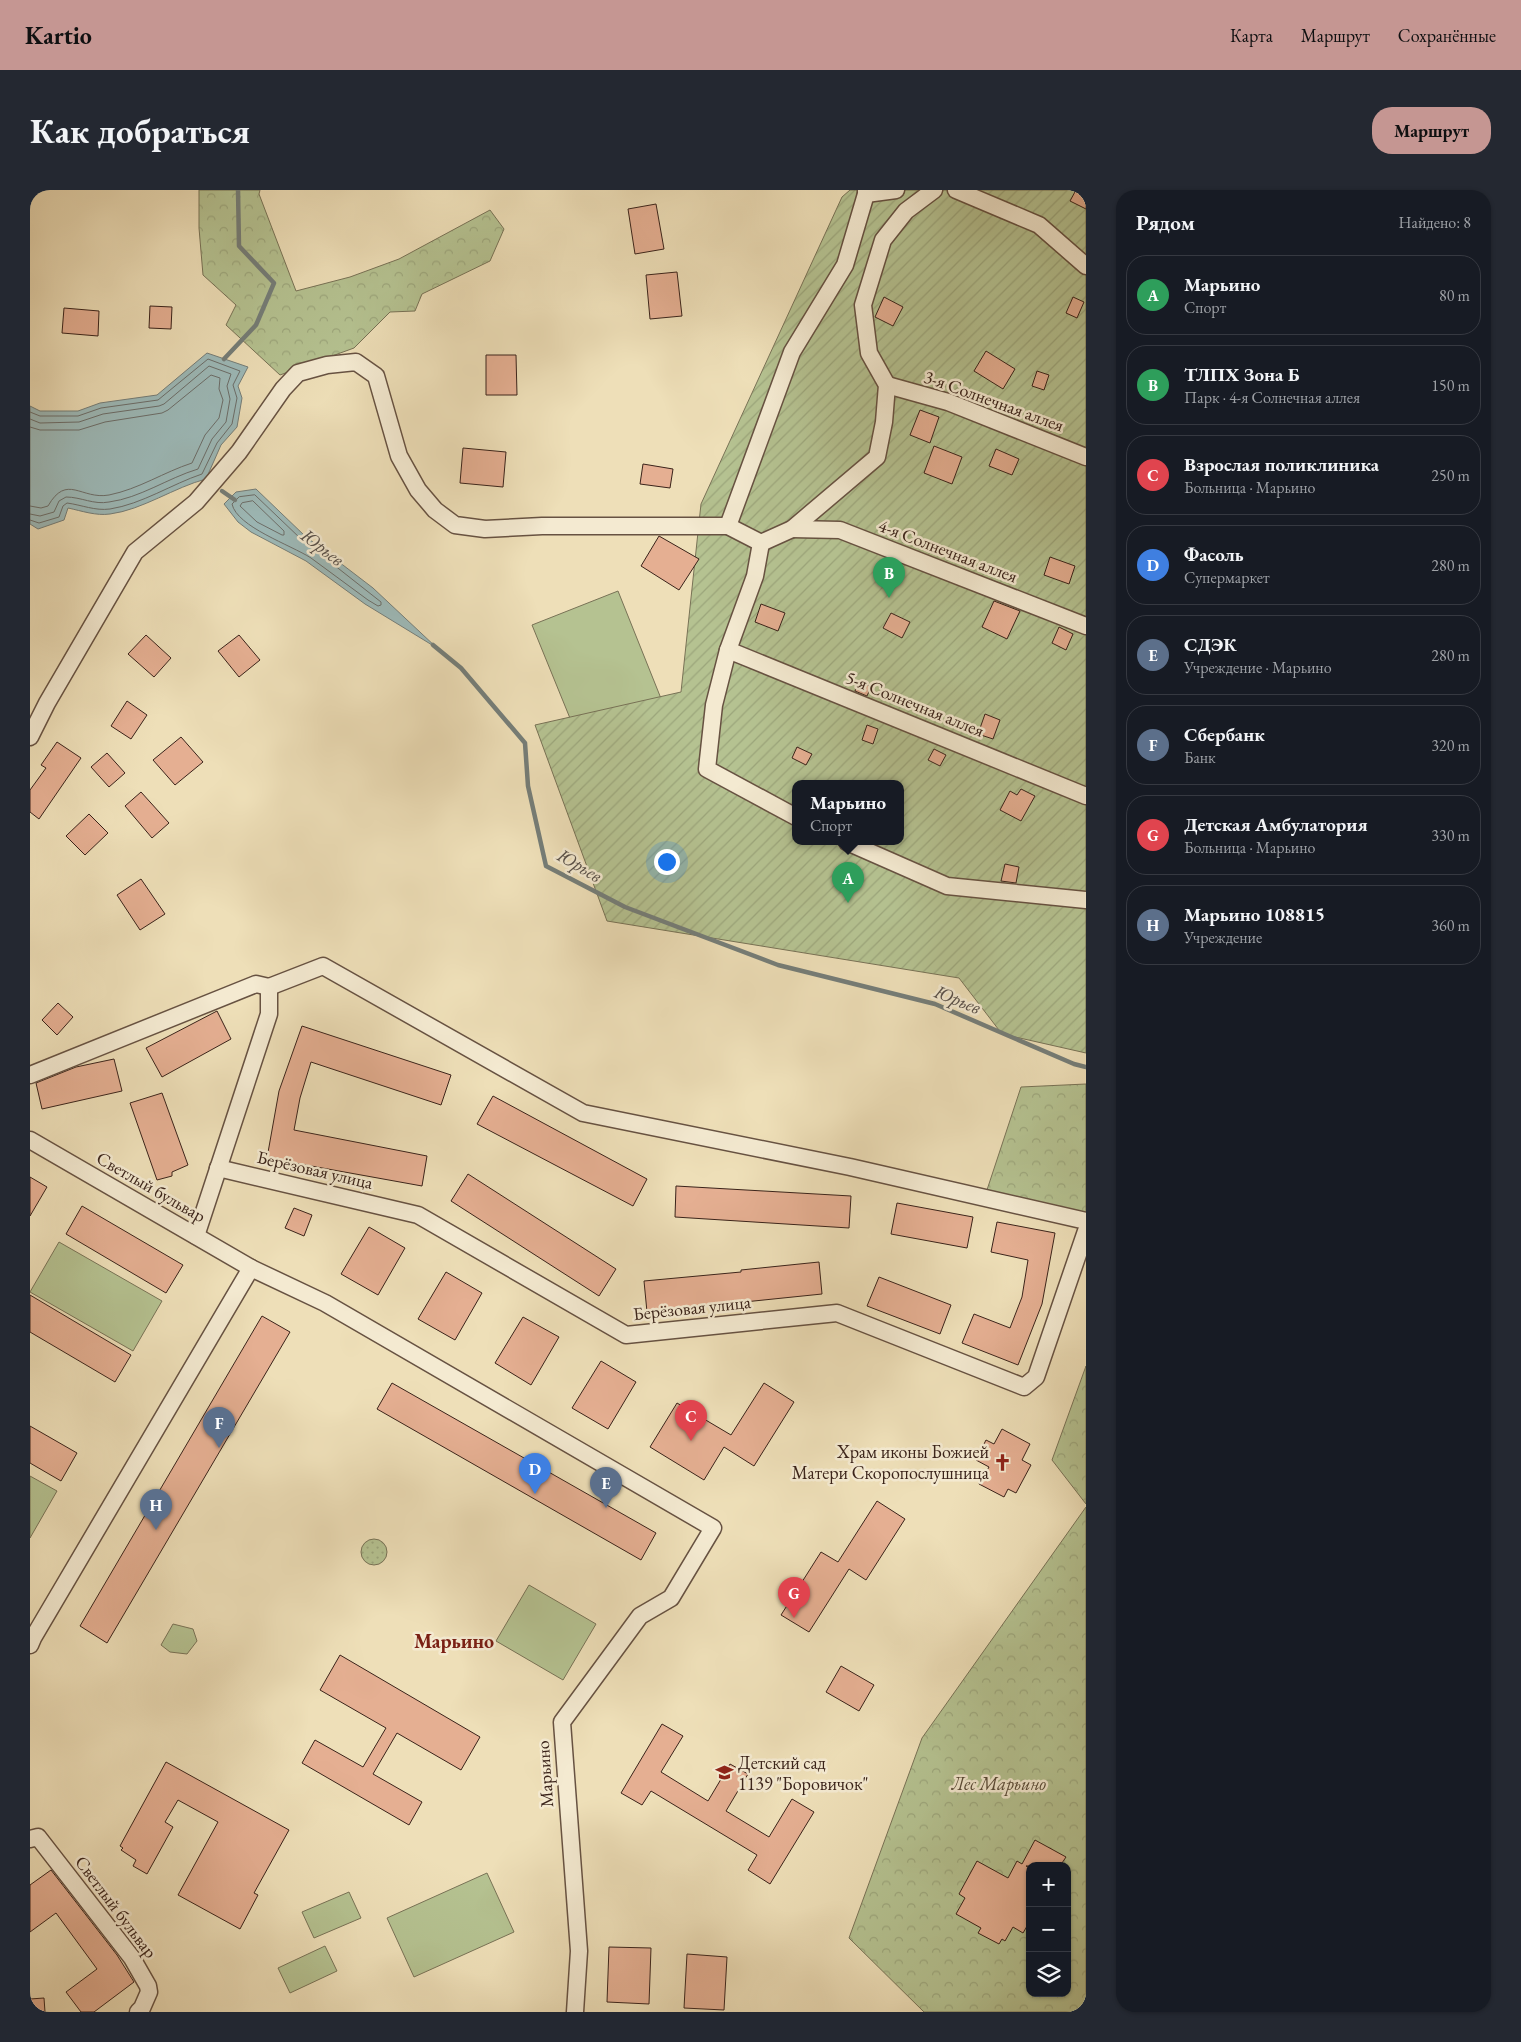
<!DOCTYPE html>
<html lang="ru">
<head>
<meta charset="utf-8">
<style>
	body { margin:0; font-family:"EB Garamond",serif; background:#242831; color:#f1f3f6 }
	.controls { position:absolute; right:15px; bottom:15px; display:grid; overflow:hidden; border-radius:10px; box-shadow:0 1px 4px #0004 }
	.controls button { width:45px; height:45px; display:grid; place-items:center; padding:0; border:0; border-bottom:1px solid #363941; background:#171b24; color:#f1f3f6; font:25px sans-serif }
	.you { position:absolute; left:636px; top:671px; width:18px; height:18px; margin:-12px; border:4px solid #fff; border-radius:50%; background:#1a73e8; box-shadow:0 0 0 8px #1a73e833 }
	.badge { display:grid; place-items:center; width:32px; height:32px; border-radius:50%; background:#c59692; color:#fff; font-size:16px; font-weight:700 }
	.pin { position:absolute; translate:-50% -41px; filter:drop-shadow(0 1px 2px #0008) }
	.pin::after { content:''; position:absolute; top:26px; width:18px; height:15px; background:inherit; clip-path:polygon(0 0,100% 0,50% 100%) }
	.popup { position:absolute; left:762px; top:590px; width:112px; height:65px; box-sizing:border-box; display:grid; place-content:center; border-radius:10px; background:#171b24; filter:drop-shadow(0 1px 4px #0005); font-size:16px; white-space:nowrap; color:#9ea1a6 }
	.popup b { font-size:19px; color:#f1f3f6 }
	.popup::after { content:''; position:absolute; left:50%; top:100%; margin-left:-10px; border:10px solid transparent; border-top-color:#171b24 }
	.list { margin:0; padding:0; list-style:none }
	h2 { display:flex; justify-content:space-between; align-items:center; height:65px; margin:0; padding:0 20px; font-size:21px }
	h2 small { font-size:16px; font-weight:400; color:#9ea1a6 }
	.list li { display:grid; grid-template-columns:32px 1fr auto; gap:15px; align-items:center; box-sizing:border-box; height:80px; margin:0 10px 10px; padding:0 10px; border:1px solid #363941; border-radius:20px }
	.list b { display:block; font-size:19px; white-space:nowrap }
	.list p { margin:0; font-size:16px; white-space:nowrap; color:#9ea1a6 }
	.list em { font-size:16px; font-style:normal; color:#9ea1a6 }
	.icon { flex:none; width:28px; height:28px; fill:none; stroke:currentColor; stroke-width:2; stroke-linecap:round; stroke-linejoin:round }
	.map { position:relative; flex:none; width:1056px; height:1822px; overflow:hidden; border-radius:20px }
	header { display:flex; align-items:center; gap:30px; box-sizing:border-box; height:70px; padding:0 25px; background:#c59692; color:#111 }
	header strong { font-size:24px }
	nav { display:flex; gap:28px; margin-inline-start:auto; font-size:18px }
	.intro { display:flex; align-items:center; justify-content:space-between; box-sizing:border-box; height:120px; padding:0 30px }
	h1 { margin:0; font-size:35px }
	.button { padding:12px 22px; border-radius:20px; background:#c59692; color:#111; font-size:18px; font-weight:700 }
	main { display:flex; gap:30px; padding:0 30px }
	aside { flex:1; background:#171b24; border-radius:20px; box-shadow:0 1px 4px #0004 }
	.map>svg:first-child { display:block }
	.grass { fill:url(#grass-dots); stroke:#787256 }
	.forest { fill:url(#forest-crowns); stroke:#787256; fill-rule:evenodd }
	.park { fill:#b5c291; stroke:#787256 }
	.garden { fill:url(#garden-furrows); stroke:#787256; fill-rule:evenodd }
	.water { fill:#9dbab9; stroke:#757e79 }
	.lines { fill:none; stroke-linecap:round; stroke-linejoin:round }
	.shore { stroke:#6c6e6a; stroke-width:1 }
	.stream { stroke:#757e79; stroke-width:4.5 }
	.building { fill:#e5af92; stroke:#3a231a }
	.street-casing { stroke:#675242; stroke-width:19 }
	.street { stroke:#f4ead1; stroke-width:16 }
	.labels { text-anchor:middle; stroke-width:5; stroke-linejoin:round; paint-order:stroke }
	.street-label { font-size:18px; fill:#3a231a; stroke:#f4ead1 }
	.poi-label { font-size:18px; fill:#3a231a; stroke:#f4ead1; text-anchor:end }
	.park-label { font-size:18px; font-style:italic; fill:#594b38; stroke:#f4ead1 }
	.water-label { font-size:19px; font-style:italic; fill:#58504a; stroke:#f4ead1 }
	.quarter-label { font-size:20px; font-weight:bold; fill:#7a1f14; stroke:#f4ead1 }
</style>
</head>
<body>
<header>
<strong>Kartio</strong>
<nav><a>Карта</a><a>Маршрут</a><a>Сохранённые</a></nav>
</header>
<div class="intro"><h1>Как добраться</h1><a class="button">Маршрут</a></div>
<main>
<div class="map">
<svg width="1056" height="1822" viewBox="0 0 1056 1822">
	<defs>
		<pattern id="grass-dots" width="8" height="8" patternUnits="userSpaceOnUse" patternTransform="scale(1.25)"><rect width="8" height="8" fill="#b5c291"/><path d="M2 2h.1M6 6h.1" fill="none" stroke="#9ca67c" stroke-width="1.8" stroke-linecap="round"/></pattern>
		<pattern id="forest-crowns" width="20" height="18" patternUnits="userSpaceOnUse" patternTransform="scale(1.25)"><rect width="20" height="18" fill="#b5c291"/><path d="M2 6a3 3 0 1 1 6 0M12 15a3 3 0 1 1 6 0" fill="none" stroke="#9ca67c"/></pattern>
		<pattern id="garden-furrows" width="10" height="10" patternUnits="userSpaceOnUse" patternTransform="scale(1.25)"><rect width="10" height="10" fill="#b5c291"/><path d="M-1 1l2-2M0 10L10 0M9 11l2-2" fill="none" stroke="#9ca67c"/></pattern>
	</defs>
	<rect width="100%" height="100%" fill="#eedfb8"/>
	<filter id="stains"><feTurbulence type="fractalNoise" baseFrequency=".004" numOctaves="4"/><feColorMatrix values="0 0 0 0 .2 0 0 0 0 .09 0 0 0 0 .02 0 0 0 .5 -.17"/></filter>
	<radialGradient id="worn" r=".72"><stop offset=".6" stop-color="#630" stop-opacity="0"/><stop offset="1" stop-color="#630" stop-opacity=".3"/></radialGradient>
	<circle class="grass" cx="344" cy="1362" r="13"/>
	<g class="forest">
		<path d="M169,0H230L229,4L266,101L320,87L369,69L460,20L474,39L460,71L392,104L385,121L360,122L324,158L250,185L196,135L206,115L173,85L169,38Z"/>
		<path d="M1056,894V1037L953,1012L991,897Z"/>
		<path d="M1056,1176V1314L1022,1270Z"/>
		<path d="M1056,1317V1822H894L819,1748L892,1548ZM1000,1676H1037V1803H1000Z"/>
	</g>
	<g class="park">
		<path d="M588,401L640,531L555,565L502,435Z"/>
		<path d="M29,1052L132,1111L103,1161L0,1102Z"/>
		<path d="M0,1286L27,1301L0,1348Z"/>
		<path d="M499,1395L566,1434L533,1490L466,1451Z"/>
		<path d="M143,1434L163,1439L167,1451L157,1464L140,1462L131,1455Z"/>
		<path d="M457,1683L484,1742L384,1787L357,1728Z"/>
		<path d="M319,1702L331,1728L284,1748L272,1722Z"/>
		<path d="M295,1756L307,1781L260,1803L248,1778Z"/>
	</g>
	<path class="garden" d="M820,0H1056V863L972,844L929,788L577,731L505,535L651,502L671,314L812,7ZM766,594H870V652H766Z"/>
	<g class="water">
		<path d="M177,163L218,177L208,196L212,208L207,237L191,255L176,289C145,297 112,320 80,324C66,326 52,321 38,318L34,330L8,339L0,334V216L10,221H48L70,213L127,205Z"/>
		<path d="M226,299L275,346L343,398L407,458L335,414L276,371L221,342L208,332L194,314L206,302Z"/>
	</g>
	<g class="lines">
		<g class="shore">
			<path d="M0,222L10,226H48L71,218L128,210L178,169L210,181L203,195L207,208L202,234L187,253L172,284C142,294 112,314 80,319C65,321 52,315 37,313L33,316L29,327L9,333L0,330"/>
			<path d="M0,229L10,233L49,232L73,224L129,216L134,214L179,176L201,184L197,196L200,209L196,232L182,249L168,279C138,288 110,308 79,312C64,315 51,307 36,307L29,311L24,322L10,326L0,324"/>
			<path d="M0,237L10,240H49L75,232L132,223L138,220L181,185L190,188L189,199L193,210L189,228L175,245L162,273C134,282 109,299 79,305C51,310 37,283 18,316L11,318L0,316"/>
			<path d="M225,305L271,349L351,412V415L348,416L338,410C319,396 300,382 281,368C261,355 207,337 202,314L209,307Z"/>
			<path d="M223,311L254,341V345H252L227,332L210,316L212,313Z"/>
		</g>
		<g class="stream">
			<path d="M194,169L226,135L244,93L209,56L208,0"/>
			<path d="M192,301L205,310"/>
			<path d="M403,455L431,478L495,553L498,596L516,676L595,717L748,775L905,814L1044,874L1056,877"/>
		</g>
	</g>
	<g class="building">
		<path d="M1046,0H1056V19L1040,11Z"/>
		<path d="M626,14L634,59L605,64L598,19Z"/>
		<path d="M647,82L652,126L620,129L616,85Z"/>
		<path d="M854,107L873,117L863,136L845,127Z"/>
		<path d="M1043,107L1054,112L1047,128L1036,123Z"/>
		<path d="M120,116L142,117L141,139L119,138Z"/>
		<path d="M34,118L69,121L68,146L32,143Z"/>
		<path d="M956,161L985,179L973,199L944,181Z"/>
		<path d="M456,165H486L487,205H456Z"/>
		<path d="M1007,181L1019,185L1014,200L1002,196Z"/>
		<path d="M890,220L909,227L900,253L880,245Z"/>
		<path d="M904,256L932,267L922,294L894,283Z"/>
		<path d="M433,258L476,262L473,297L430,293Z"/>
		<path d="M966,259L989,269L982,285L959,276Z"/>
		<path d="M613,274L643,279L640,298L610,294Z"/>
		<path d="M629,346L669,369L649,400L611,376Z"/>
		<path d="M1020,367L1045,376L1039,394L1014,385Z"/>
		<path d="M964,411L990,421L977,449L952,437Z"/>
		<path d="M731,414L755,423L748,441L725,432Z"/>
		<path d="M861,423L880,432L872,448L853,438Z"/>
		<path d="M1029,437L1043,444L1036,460L1022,453Z"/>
		<path d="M116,445L141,468L124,487L98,464Z"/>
		<path d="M209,445L230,470L209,487L188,461Z"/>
		<path d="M829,491L841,497L837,506L825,501Z"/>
		<path d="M97,511L117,525L101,549L81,536Z"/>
		<path d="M955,524L970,530L963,549L948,544Z"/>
		<path d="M837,535L848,539L843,554L832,550Z"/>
		<path d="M151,547L173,572L145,595L123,570Z"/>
		<path d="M27,552L51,568L9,629L0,622V600L16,578L11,575Z"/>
		<path d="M767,557L782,564L776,575L762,568Z"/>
		<path d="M904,559L916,565L910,576L898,570Z"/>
		<path d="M77,563L95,583L79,597L61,577Z"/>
		<path d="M991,599L1005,606L991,631L970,620L980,601L987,605Z"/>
		<path d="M111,602L139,633L122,648L95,616Z"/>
		<path d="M59,624L78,643L55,665L36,646Z"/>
		<path d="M975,674L989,677L986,693L971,691Z"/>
		<path d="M111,689L135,724L110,740L87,705Z"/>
		<path d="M28,813L43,827L27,845L12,830Z"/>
		<path d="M187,821L201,849L132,887L116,858Z"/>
		<path d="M272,836L421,885L411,915L281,872L270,908L264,940L397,966L392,996L237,968L249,901Z"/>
		<path d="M84,869L92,901L12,919L6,893L46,877Z"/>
		<path d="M132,903L158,975L142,982V986L127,990L100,913Z"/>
		<path d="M463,906L617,989L603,1016L447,934Z"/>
		<path d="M438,984L586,1079L569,1106L421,1011Z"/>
		<path d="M0,987L17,997L0,1026Z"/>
		<path d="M646,996L821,1006L819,1038L645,1027Z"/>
		<path d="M867,1013L943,1027L937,1058L861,1044Z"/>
		<path d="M52,1016L153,1075L136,1103L36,1044Z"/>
		<path d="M264,1018L282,1025L274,1046L255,1038Z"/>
		<path d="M967,1032L1025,1043L1012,1114L988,1175L932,1153L944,1124L980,1138L992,1107L998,1070L961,1062Z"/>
		<path d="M339,1037L375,1058L348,1105L311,1084Z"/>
		<path d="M789,1072L792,1104L617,1122L614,1091L711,1082V1080Z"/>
		<path d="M416,1082L452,1103L425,1150L388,1129Z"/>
		<path d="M849,1087L921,1115L910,1144L837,1116Z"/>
		<path d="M0,1105L101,1165L85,1192L0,1142Z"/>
		<path d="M232,1126L260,1142L77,1453L50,1436Z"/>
		<path d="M493,1127L529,1147L501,1195L465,1173Z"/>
		<path d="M571,1171L606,1192L578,1239L542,1218Z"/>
		<path d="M362,1193L626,1343L611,1370L347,1219Z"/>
		<path d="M734,1193L764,1212L724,1276L694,1257L674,1290L620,1257L647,1213L701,1245Z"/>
		<path d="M0,1236L47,1263L31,1291L0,1273Z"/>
		<path d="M972,1239L1000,1254L992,1270L1001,1275L986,1303L978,1299L974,1307L949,1294L959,1277L946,1270L956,1250L964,1254Z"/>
		<path d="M847,1311L875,1329L836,1390L819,1379L779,1442L751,1425L791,1362L808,1372Z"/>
		<path d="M310,1465L450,1547L431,1580L367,1543L343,1584L392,1612L379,1635L272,1573L285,1550L333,1577L356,1538L290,1500Z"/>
		<path d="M811,1476L844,1495L829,1521L796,1502Z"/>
		<path d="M632,1534L653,1546L631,1582L678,1611L700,1574L718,1584L696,1621L739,1647L762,1609L784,1622L740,1694L718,1680L727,1665L621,1601L612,1615L591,1603Z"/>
		<path d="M136,1572L259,1640L224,1703L228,1705L210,1739L148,1705L188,1632L148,1610L135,1632L143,1637L117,1684L103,1676L106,1670L91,1660L93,1658L90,1656Z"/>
		<path d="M1005,1650L1036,1667L1030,1676H996L1000,1678V1731L993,1743L983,1737L975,1751L972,1749L969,1754L948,1743L951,1738L926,1724L935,1708L929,1704L947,1671L978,1688L987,1671L992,1674Z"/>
		<path d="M21,1680L87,1765L104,1792L64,1822H51L36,1802L67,1779L26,1723L0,1742V1695Z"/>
		<path d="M579,1757L621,1758L619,1814L577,1812Z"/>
		<path d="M657,1764L697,1767L694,1820L654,1818Z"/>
		<path d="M14,1808L15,1822H0V1809Z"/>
	</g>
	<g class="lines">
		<defs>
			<g id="street">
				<path d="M926,0L1009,35L1056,76"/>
				<path d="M836,4L866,0"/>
				<path d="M857,195L918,212L1056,267"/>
				<path d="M698,336L762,162L815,75L836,4V0"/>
				<path d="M762,339L810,340L1056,436"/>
				<path d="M731,353L725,386L698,460L684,515L677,579L766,627"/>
				<path d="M698,460L1056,606"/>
				<path d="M0,547L17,513L105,362L166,312L209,262L253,199L268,183L297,175L326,172L346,186L369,266L388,300L405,320L425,335L455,339L512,336H698L731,353L762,339L847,267L854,232L857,195L839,163L833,115L853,50L876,21L904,0"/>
				<path d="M817,652L917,696L1056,710"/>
				<path d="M239,797L293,776L553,923L820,977L1056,1031"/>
				<path d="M0,885L226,794L239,797"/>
				<path d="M0,950L221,1078L295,1113L683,1338L641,1408L610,1426L532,1532L549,1761L545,1822"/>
				<path d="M188,978L388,1025L596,1145L807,1123L994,1197L1006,1187L1056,1041"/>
				<path d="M166,1046L239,824V797"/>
				<path d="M0,1455L3,1448L221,1078"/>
				<path d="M0,1649L8,1647L102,1768L118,1796L119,1802L112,1818L108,1822"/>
			</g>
		</defs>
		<use href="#street" class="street-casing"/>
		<use href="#street" class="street"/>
	</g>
	<defs>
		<symbol id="church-bare" viewBox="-9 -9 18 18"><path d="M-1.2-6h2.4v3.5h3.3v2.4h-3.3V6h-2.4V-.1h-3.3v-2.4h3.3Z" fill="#8f2418" stroke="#f4ead1" stroke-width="2.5" paint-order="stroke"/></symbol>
		<symbol id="school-bare" viewBox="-9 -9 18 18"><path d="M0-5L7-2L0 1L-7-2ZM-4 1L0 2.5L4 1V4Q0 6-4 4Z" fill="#8f2418" stroke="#f4ead1" stroke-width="2.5" paint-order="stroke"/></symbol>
	</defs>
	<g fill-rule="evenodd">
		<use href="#church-bare" x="960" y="1260" width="25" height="25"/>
		<use href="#school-bare" x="682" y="1570" width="25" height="25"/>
	</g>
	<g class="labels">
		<g class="street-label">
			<text transform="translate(964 211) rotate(20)" y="6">3-я Солнечная аллея</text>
			<text transform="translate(918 361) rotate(21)" y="6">4-я Солнечная аллея</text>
			<text transform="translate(885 514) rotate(22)" y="6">5-я Солнечная аллея</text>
			<text transform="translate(285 980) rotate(13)" y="6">Берёзовая улица</text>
			<text transform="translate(121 997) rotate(30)" y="6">Светлый бульвар</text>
			<text transform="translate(662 1118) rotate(-6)" y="6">Берёзовая улица</text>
			<text transform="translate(515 1584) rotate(-94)" y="6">Марьино</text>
			<text transform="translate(86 1717) rotate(53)" y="6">Светлый бульвар</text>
		</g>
		<g class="poi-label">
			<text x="959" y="1268">Храм иконы Божией<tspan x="959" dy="21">Матери Скоропослушница</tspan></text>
			<text x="708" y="1579" text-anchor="start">Детский сад<tspan x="708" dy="21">1139 "Боровичок"</tspan></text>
		</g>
		<g class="park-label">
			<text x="969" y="1600">Лес Марьино</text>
		</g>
		<g class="water-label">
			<text transform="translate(293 357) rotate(37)" y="7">Юрьев</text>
			<text transform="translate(550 675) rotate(30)" y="7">Юрьев</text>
			<text transform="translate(928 809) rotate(22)" y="7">Юрьев</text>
		</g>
		<g class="quarter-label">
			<text x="424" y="1458">Марьино</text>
		</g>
	</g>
	<rect width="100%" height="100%" filter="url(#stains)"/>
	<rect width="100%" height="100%" fill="url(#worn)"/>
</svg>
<div class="controls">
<button>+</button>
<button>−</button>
<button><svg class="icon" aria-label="layers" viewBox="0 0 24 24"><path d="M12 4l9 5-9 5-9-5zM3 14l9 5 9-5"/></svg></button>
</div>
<div class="you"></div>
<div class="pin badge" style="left:818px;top:713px;background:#2e9e5b">A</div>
<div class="popup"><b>Марьино</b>Спорт</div>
<div class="pin badge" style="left:859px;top:408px;background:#2e9e5b">B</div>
<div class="pin badge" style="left:661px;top:1251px;background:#e0444e">C</div>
<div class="pin badge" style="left:505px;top:1304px;background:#3f7fe0">D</div>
<div class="pin badge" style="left:576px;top:1318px;background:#5c6f8a">E</div>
<div class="pin badge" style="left:189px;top:1258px;background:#5c6f8a">F</div>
<div class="pin badge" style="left:764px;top:1428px;background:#e0444e">G</div>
<div class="pin badge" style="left:126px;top:1340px;background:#5c6f8a">H</div>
</div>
<aside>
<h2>Рядом<small>Найдено: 8</small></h2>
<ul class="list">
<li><span class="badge" style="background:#2e9e5b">A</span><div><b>Марьино</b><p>Спорт</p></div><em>80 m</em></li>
<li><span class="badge" style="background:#2e9e5b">B</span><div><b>ТЛПХ Зона Б</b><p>Парк · 4-я Солнечная аллея</p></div><em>150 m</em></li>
<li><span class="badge" style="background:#e0444e">C</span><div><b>Взрослая поликлиника</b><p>Больница · Марьино</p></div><em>250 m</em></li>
<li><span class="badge" style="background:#3f7fe0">D</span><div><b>Фасоль</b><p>Супермаркет</p></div><em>280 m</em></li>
<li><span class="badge" style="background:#5c6f8a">E</span><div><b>СДЭК</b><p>Учреждение · Марьино</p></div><em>280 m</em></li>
<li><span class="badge" style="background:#5c6f8a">F</span><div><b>Сбербанк</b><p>Банк</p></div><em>320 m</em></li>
<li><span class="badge" style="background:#e0444e">G</span><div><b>Детская Амбулатория</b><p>Больница · Марьино</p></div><em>330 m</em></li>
<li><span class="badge" style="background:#5c6f8a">H</span><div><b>Марьино 108815</b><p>Учреждение</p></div><em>360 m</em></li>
</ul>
</aside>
</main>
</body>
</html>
